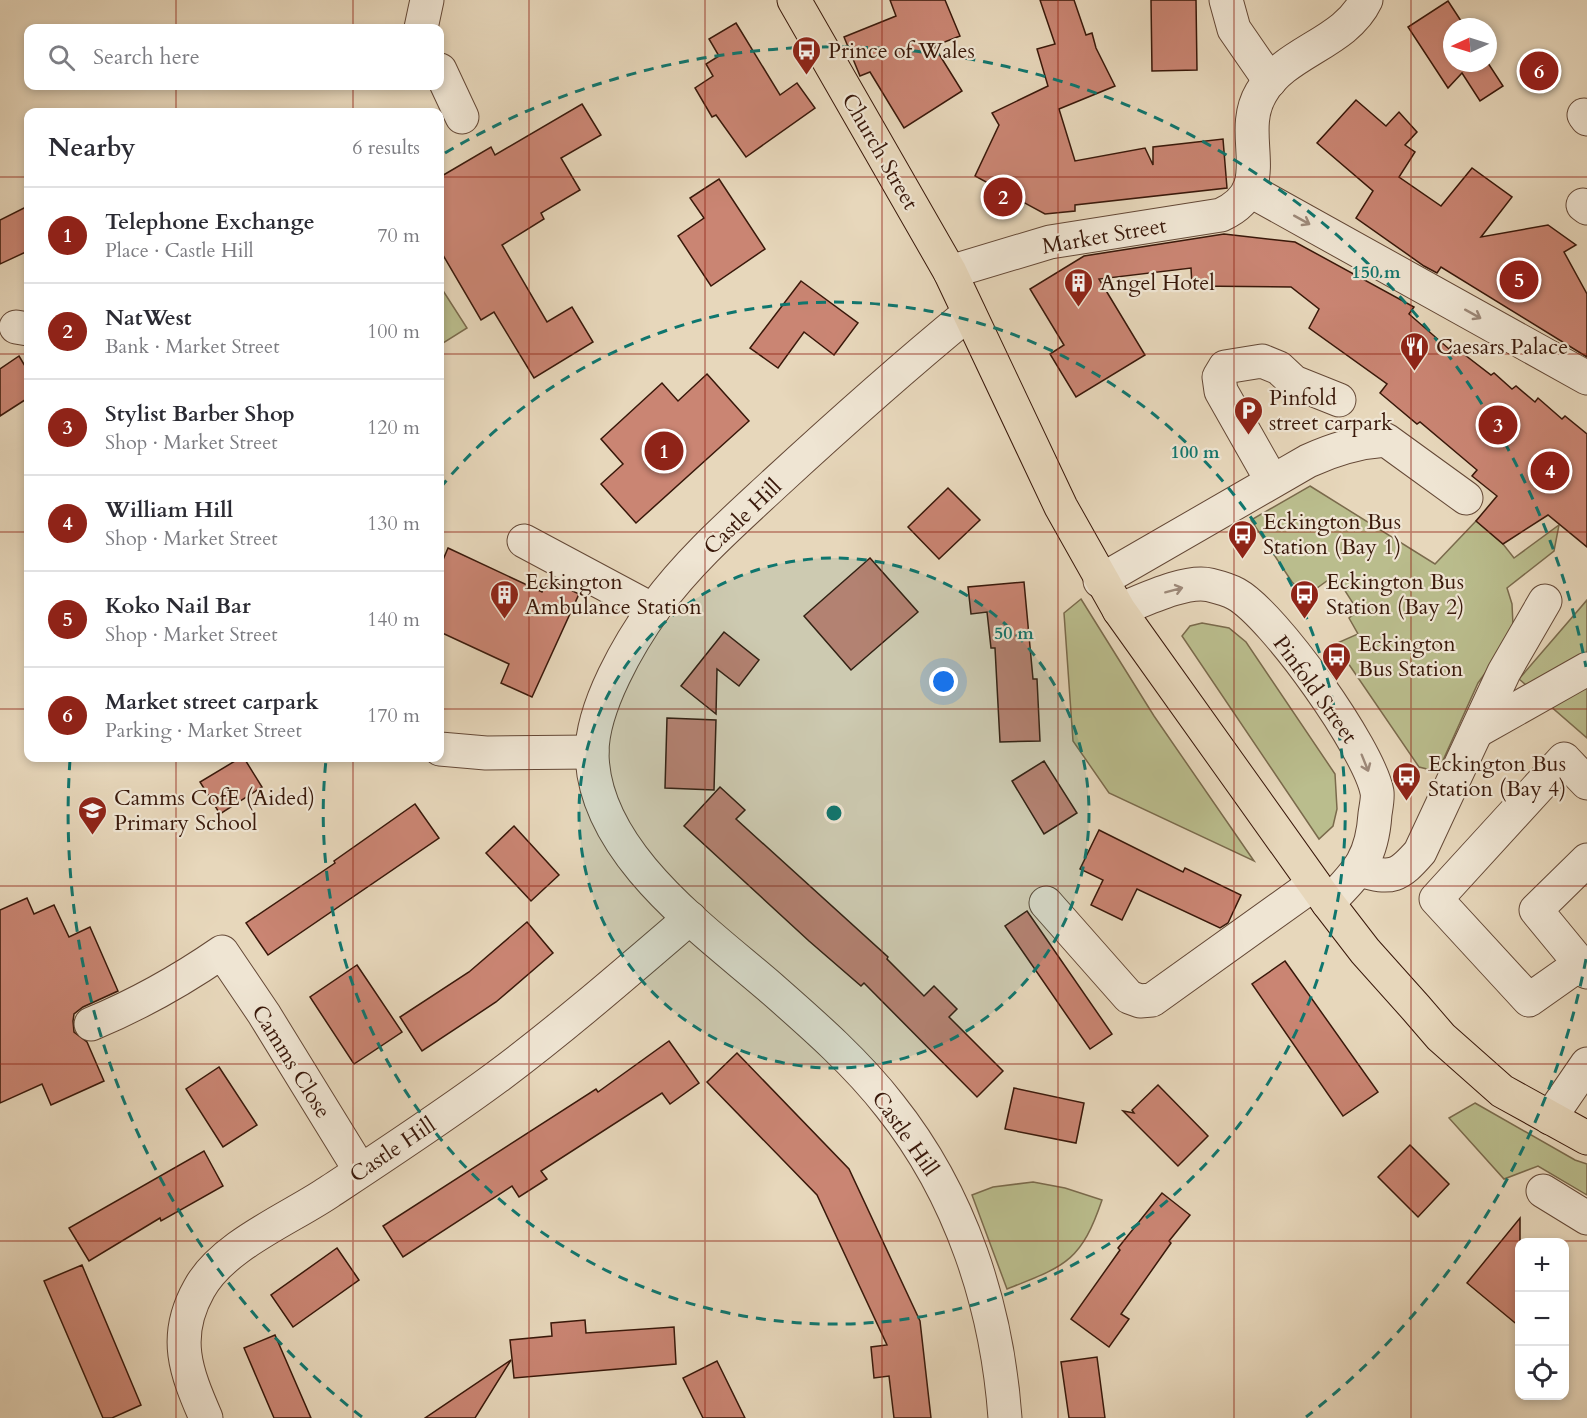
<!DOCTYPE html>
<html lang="en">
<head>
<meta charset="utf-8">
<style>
	body { margin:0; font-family:Cardo,serif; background:#f2f2f3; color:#2b2b33 }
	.controls { position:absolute; right:18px; bottom:18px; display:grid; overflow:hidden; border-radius:12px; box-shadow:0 3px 9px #0003 }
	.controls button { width:54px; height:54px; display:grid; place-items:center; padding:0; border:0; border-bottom:2px solid #e1e1e2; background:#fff; color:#2b2b33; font:30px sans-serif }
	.compass { position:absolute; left:1443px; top:18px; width:54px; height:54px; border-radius:50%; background:#fff; box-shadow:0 3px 9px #0003; rotate:266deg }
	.you { position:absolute; left:944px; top:682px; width:21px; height:21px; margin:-15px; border:4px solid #fff; border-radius:50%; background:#1a73e8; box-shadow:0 0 0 9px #1a73e833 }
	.badge { display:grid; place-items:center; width:39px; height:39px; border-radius:50%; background:#8f2418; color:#fff; font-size:20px; font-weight:700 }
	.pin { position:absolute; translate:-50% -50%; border:3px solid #fff; box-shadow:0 2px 6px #0006 }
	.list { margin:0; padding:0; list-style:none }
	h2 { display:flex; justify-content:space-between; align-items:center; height:78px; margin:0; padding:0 24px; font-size:26px }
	h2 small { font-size:20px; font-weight:400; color:#7c7c81 }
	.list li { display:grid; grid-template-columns:39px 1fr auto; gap:18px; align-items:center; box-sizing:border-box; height:96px; padding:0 24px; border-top:2px solid #e1e1e2 }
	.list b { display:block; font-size:22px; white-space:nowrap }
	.list p { margin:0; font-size:20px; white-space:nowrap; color:#7c7c81 }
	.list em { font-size:20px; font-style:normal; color:#7c7c81 }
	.icon { flex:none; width:33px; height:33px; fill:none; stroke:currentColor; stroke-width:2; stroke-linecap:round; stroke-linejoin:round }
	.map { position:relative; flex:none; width:1587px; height:1418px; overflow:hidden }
	.search { position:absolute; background:#fff; box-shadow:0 3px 9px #0003; left:24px; top:24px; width:420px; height:66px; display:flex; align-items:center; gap:15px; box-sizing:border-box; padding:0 21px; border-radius:12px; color:#7c7c81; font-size:22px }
	.panel { position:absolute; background:#fff; box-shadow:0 3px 9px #0003; left:24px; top:108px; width:420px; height:654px; border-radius:12px }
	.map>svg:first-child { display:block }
	.green { fill:#babd8d; stroke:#7a6a4c; stroke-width:1.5 }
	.building { fill:#ca8573; stroke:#39180a; stroke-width:1.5 }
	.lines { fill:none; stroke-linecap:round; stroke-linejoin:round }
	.minor-casing { stroke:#644836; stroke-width:35 }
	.major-casing { stroke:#39180a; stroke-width:35 }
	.minor { stroke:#efe5d3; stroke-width:33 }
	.major { stroke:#e7d7bb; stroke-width:33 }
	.oneway { stroke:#9d8979 }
	.grid { fill:none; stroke:#8f2418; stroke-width:1.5; stroke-opacity:0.55 }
	.ring { fill:none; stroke:#0f766e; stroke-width:3; stroke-dasharray:10 8 }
	.labels { text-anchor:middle; stroke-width:4.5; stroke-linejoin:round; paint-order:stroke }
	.poi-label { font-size:22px; fill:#39180a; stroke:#efe5d3; text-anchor:start }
	.street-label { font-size:22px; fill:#39180a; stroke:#efe5d3 }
	.centre { fill:#0f766e; stroke:#efe5d3; stroke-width:3 }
	.ring-label { font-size:18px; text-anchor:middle; font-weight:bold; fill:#0f766e; stroke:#efe5d3; stroke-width:4.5; stroke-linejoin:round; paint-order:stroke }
</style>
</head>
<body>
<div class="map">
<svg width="1587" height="1418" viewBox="0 0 1587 1418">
	<rect width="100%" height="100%" fill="#e7d7bb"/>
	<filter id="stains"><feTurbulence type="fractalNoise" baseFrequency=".00333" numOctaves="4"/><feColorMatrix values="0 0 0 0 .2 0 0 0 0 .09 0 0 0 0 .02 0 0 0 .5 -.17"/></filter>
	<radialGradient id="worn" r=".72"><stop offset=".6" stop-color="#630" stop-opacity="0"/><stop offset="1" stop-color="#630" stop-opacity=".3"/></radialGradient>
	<g class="green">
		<path d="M440,286L467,328L440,345Z"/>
		<path d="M1310,486L1435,564L1476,521L1503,544L1514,558L1559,525L1554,551L1507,588L1512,604L1513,625L1502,650L1478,683L1440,767L1431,770L1419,767L1335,644L1358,634L1349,618L1358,611L1335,575L1306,596L1292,582L1251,520Z"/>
		<path d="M1081,599L1154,716L1254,861L1109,793L1073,741L1064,613Z"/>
		<path d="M1587,600V738L1519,679Z"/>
		<path d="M1202,623L1229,628L1246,642L1335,774L1337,809L1333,826L1319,839L1182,636L1190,626Z"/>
		<path d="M1475,1103L1575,1160L1587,1164V1195L1538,1166L1504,1179L1449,1118Z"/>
		<path d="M1033,1182L1065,1188L1102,1200C1081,1262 1065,1266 1007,1289L972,1195L993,1187Z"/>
	</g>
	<g class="building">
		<path d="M890,0H945L960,36L934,46L962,91L904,128L870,72L860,76L844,37L896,16Z"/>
		<path d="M1040,0H1074L1086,35L1092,33L1096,48L1115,86L1059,109L1075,161L1145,148L1153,165V147L1223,139L1227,188L1075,205V211L1045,214L975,176L999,125L992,113L1048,86L1037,49L1055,44Z"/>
		<path d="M1151,0H1196L1197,70L1152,71Z"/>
		<path d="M1448,1L1465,27H1452V63H1488L1503,86L1480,101L1462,73L1448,88L1408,27Z"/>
		<path d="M736,23L780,95L797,83L815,108L746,157L716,115L712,117L695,88L713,76L706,64L719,56L709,39Z"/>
		<path d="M1356,100L1386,126L1399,112L1417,132L1405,145L1415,152L1399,177L1441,206L1472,168L1512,197L1481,237L1548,225L1576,245L1564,252L1587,294V357L1441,267L1437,273L1424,266L1356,218L1373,191L1317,143Z"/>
		<path d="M582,104L601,135L561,158L580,190L541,213L544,219L502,245L547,322L572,307L593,342L534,378L494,312L481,320L440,250V177L491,147L495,155Z"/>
		<path d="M719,179L765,249L711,286L678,236L704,218L690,198Z"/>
		<path d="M28,206V251L0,264V220Z"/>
		<path d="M1224,234L1295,242L1414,307L1409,314L1449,349L1452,345L1491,375L1494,373L1512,389L1516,386L1535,402L1538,398L1562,419L1565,416L1587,434V547L1548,515L1503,544L1476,521L1497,496L1472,476L1477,470L1420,422L1417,424L1380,393L1387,384L1309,328L1319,309L1291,287L1192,286L1191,268L1099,279L1145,355L1076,397L1050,354L1064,345L1030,289L1084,256Z"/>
		<path d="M801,281L858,323L834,355L804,332L778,368L750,348Z"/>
		<path d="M19,356L28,371V398L0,416V369Z"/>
		<path d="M707,374L749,421L636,523L601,484L623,464L601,439L662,383L678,401Z"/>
		<path d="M948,488L980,520L939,559L908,527Z"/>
		<path d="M448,548L542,592L548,579L579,594L532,697L501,683L509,664L440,632V567Z"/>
		<path d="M870,558L918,612L851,670L804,616Z"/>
		<path d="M1024,582L1033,679H1037L1040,741L1000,742L995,648H991L987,612L971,614L968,587Z"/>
		<path d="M724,632L759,660L739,686L717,669L716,714L681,686Z"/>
		<path d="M667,718L716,720L714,790L665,788Z"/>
		<path d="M240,758H244L262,787L220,814L200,782Z"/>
		<path d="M1044,761L1077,813L1044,834L1012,781Z"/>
		<path d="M720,787L745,810L736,819L888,957L887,959L924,996L934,986L957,1009L949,1017L1003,1071L977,1097L864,983L861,986L809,941L684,826Z"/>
		<path d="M415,804L439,838L268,955L246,923L335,863L334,861Z"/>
		<path d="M514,826L559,875L531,901L486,853Z"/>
		<path d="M1099,830L1183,872L1185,868L1241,895L1228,923L1220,928L1137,889L1122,920L1091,905L1103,880L1080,869Z"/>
		<path d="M27,898L34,914L54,905L69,937L90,927L118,991L83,1007L74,1014L73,1021L74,1032L87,1042L104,1081L51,1105L42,1084L0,1103V910Z"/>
		<path d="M1027,911L1112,1034L1090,1049L1005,926Z"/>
		<path d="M527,922L553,953L496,1002L422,1051L400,1017L469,972Z"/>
		<path d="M1285,961L1378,1092L1343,1116L1252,984Z"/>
		<path d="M357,965L402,1032L354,1064L310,997Z"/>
		<path d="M669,1041L699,1083L670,1104L662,1093L541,1171L547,1179L519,1197L512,1186L403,1257L383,1226L596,1089L598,1092Z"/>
		<path d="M737,1053L849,1169L920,1321L931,1418H894L889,1376L874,1378L871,1347L887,1345L817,1195L707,1082Z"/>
		<path d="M219,1067L257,1125L223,1147L186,1089Z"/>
		<path d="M1158,1085L1208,1136L1178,1166L1123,1111L1134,1113L1132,1110Z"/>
		<path d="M1014,1088L1084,1103L1076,1143L1005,1129Z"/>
		<path d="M1410,1145L1449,1184L1418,1217L1378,1177Z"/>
		<path d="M204,1151L223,1186L161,1221L160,1218L89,1261L69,1228Z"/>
		<path d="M1162,1193L1190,1215L1169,1241L1171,1243L1121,1314L1129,1319L1109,1347L1071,1319L1120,1250L1118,1248Z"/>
		<path d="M1520,1218V1327L1467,1283Z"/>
		<path d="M337,1248L359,1280L293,1327L271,1295Z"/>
		<path d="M82,1265L141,1405L112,1418H103L44,1281Z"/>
		<path d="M585,1320L586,1333L674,1327L676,1364L514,1378L510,1340L552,1336L551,1323Z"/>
		<path d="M275,1335L311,1418H274L244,1348Z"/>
		<path d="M1097,1357L1105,1418H1069L1061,1362Z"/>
		<path d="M511,1360L475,1418H425Z"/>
		<path d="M717,1361L745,1418H703L683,1378Z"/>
	</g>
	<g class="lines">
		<defs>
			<g id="minor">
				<path d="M1226,0L1234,29L1270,81"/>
				<path d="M421,28L427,0"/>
				<path d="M440,70L462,117"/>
				<path d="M1584,115L1587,119"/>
				<path d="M1251,191L1587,378"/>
				<path d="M1583,205L1587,208"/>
				<path d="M950,272L1050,242L1221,215C1280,188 1235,137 1261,93C1285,51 1345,44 1366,0"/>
				<path d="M969,313C902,368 837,426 773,485C732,523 689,561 656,606C629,643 592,707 592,753C593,852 703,929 770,987C811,1023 856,1062 890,1106C961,1195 997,1306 1005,1418"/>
				<path d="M16,327L28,329"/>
				<path d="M1272,481L1221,391L1219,377L1225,367L1262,361L1279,368L1294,382L1339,400"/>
				<path d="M524,541L653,610"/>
				<path d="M1100,581L1308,461C1334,449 1357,442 1386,440L1466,498"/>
				<path d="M1119,610C1142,601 1186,579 1210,585C1218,587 1229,590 1236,594C1274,615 1369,749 1377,792C1378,798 1376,807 1375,814C1372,859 1358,872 1328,903"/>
				<path d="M1479,730L1587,669"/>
				<path d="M440,749L486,753L592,752"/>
				<path d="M1587,860L1536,910L1587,972"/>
				<path d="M1360,870C1392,880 1399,876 1420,852L1504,672L1545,601"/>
				<path d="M1046,903L1129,997L1140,1001L1152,1000L1314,884"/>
				<path d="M1580,964L1529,1000L1436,899L1564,759L1587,783"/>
				<path d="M91,1024C137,1005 180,981 222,952L264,1014L360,1170"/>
				<path d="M1550,1118L1587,1064"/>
				<path d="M1543,1191L1587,1218"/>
				<path d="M206,1418C186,1372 172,1337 199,1289C222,1246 289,1219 329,1192C385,1155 443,1117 497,1077C564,1027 627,972 690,918"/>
			</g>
			<path id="major" d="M794,0L950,272L1061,507L1119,610L1328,903L1365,951L1416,1008L1441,1037L1502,1091L1587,1138"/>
		</defs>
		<use href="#minor" class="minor-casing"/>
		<use href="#major" class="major-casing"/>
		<use href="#minor" class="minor"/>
		<use href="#major" class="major"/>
	</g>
	<defs><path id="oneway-shaft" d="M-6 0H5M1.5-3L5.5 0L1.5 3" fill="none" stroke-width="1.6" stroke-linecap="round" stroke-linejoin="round" transform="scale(1.5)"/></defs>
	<g class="oneway">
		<use href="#oneway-shaft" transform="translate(1302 220) rotate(29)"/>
		<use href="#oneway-shaft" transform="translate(1473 314) rotate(29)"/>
		<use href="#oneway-shaft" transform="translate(1174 590) rotate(-15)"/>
		<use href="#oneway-shaft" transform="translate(1365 763) rotate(68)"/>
	</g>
	<path class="grid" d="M176,0V28M353,0V28M529,0V1418M705,0V1418M882,0V1418M1058,0V1418M1234,0V1418M1411,0V1418M176,86V112M353,86V112M0,177H28M440,177H1587M0,354H28M440,354H1587M0,532H28M440,532H1587M0,709H28M440,709H1587M176,758V1418M353,758V1418M0,886H1587M0,1064H1587M0,1241H1587"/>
	<circle cx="834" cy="813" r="255" fill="#0f766e" fill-opacity=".12"/>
	<g class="ring">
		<circle cx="834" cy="813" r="255"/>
		<path d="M440 488A511 511 0 1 1 326 760"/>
		<path d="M1586 959A766 766 0 0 1 1306 1417M362 1417A766 766 0 0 1 70 760M445 153A766 766 0 0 1 1586 667"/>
	</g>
	<defs>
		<symbol id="bus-pin" viewBox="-11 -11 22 30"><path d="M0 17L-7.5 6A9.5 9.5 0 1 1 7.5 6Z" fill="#8f2418" stroke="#efe5d3"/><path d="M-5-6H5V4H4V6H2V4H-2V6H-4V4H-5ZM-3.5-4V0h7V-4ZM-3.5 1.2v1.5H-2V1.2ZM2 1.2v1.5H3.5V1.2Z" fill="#fff"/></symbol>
		<symbol id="building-pin" viewBox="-11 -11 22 30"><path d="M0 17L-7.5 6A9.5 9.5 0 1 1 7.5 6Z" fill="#8f2418" stroke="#efe5d3"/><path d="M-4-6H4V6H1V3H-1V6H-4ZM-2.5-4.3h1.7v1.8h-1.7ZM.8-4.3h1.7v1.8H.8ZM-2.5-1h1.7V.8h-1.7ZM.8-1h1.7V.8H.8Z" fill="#fff"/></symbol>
		<symbol id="restaurant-pin" viewBox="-11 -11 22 30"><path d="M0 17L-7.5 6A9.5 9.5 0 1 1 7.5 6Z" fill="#8f2418" stroke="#efe5d3"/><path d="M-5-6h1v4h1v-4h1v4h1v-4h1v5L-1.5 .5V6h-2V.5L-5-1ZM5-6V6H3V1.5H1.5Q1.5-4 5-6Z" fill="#fff"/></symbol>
		<symbol id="parking-pin" viewBox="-11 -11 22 30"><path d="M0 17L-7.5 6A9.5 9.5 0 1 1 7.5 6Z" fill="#8f2418" stroke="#efe5d3"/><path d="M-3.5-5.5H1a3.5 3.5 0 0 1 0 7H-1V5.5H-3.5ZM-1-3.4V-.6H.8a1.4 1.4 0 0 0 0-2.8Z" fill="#fff"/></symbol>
		<symbol id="school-pin" viewBox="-11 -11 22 30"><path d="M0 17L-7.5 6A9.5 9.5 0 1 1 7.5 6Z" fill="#8f2418" stroke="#efe5d3"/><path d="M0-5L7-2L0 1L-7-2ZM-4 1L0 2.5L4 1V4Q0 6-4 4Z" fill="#fff"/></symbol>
	</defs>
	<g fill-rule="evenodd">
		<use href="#bus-pin" x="790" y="34" width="33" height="45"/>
		<use href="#building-pin" x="1062" y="266" width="33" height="45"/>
		<use href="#restaurant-pin" x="1398" y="330" width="33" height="45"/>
		<use href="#parking-pin" x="1232" y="394" width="33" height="45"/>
		<use href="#bus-pin" x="1226" y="518" width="33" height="45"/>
		<use href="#building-pin" x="488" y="578" width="33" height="45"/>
		<use href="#bus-pin" x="1288" y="578" width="33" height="45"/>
		<use href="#bus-pin" x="1320" y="640" width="33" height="45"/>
		<use href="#bus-pin" x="1390" y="760" width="33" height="45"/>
		<use href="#school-pin" x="76" y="794" width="33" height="45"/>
	</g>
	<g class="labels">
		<g class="poi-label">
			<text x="828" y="58">Prince of Wales</text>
			<text x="1100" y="290">Angel Hotel</text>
			<text x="1436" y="354">Caesars Palace</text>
			<text x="1269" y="405">Pinfold<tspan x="1269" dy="25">street carpark</tspan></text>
			<text x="1263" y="529">Eckington Bus<tspan x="1263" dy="25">Station (Bay 1)</tspan></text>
			<text x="525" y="589">Eckington<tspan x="525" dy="25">Ambulance Station</tspan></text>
			<text x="1326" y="589">Eckington Bus<tspan x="1326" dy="25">Station (Bay 2)</tspan></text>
			<text x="1358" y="651">Eckington<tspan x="1358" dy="25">Bus Station</tspan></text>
			<text x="1428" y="771">Eckington Bus<tspan x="1428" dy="25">Station (Bay 4)</tspan></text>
			<text x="114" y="805">Camms CofE (Aided)<tspan x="114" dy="25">Primary School</tspan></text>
		</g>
		<g class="street-label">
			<text transform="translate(881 151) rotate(60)" y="8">Church Street</text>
			<text transform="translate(1104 235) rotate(-10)" y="8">Market Street</text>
			<text transform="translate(742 516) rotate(-44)" y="8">Castle Hill</text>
			<text transform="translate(1316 689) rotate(54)" y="8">Pinfold Street</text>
			<text transform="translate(292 1061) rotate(58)" y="8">Camms Close</text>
			<text transform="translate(906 1133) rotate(55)" y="8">Castle Hill</text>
			<text transform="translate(392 1149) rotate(-34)" y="8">Castle Hill</text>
		</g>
	</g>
	<circle cx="834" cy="813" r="9" class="centre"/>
	<g class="ring-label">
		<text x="1376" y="278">150 m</text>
		<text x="1195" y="458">100 m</text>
		<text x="1014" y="639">50 m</text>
	</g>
	<rect width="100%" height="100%" filter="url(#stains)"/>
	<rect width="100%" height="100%" fill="url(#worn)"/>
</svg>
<div class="controls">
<button>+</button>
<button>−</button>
<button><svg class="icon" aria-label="locate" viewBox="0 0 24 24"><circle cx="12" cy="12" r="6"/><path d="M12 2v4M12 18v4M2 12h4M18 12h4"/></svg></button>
</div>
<svg class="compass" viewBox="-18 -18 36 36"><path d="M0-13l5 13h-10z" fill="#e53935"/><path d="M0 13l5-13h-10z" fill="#7c7c81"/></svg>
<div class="you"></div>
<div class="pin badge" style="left:664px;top:451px">1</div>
<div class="pin badge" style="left:1003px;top:197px">2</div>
<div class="pin badge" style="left:1498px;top:425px">3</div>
<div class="pin badge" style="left:1550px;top:471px">4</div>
<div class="pin badge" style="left:1519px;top:280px">5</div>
<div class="pin badge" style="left:1539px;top:71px">6</div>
<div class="search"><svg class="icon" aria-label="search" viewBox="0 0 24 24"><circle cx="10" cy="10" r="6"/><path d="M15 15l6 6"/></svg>Search here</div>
<section class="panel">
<h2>Nearby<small>6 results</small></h2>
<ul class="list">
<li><span class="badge">1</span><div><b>Telephone Exchange</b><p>Place · Castle Hill</p></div><em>70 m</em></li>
<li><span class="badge">2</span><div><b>NatWest</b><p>Bank · Market Street</p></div><em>100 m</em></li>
<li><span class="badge">3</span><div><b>Stylist Barber Shop</b><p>Shop · Market Street</p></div><em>120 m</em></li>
<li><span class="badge">4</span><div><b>William Hill</b><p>Shop · Market Street</p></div><em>130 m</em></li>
<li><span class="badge">5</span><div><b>Koko Nail Bar</b><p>Shop · Market Street</p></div><em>140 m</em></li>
<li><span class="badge">6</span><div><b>Market street carpark</b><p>Parking · Market Street</p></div><em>170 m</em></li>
</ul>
</section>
</div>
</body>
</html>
